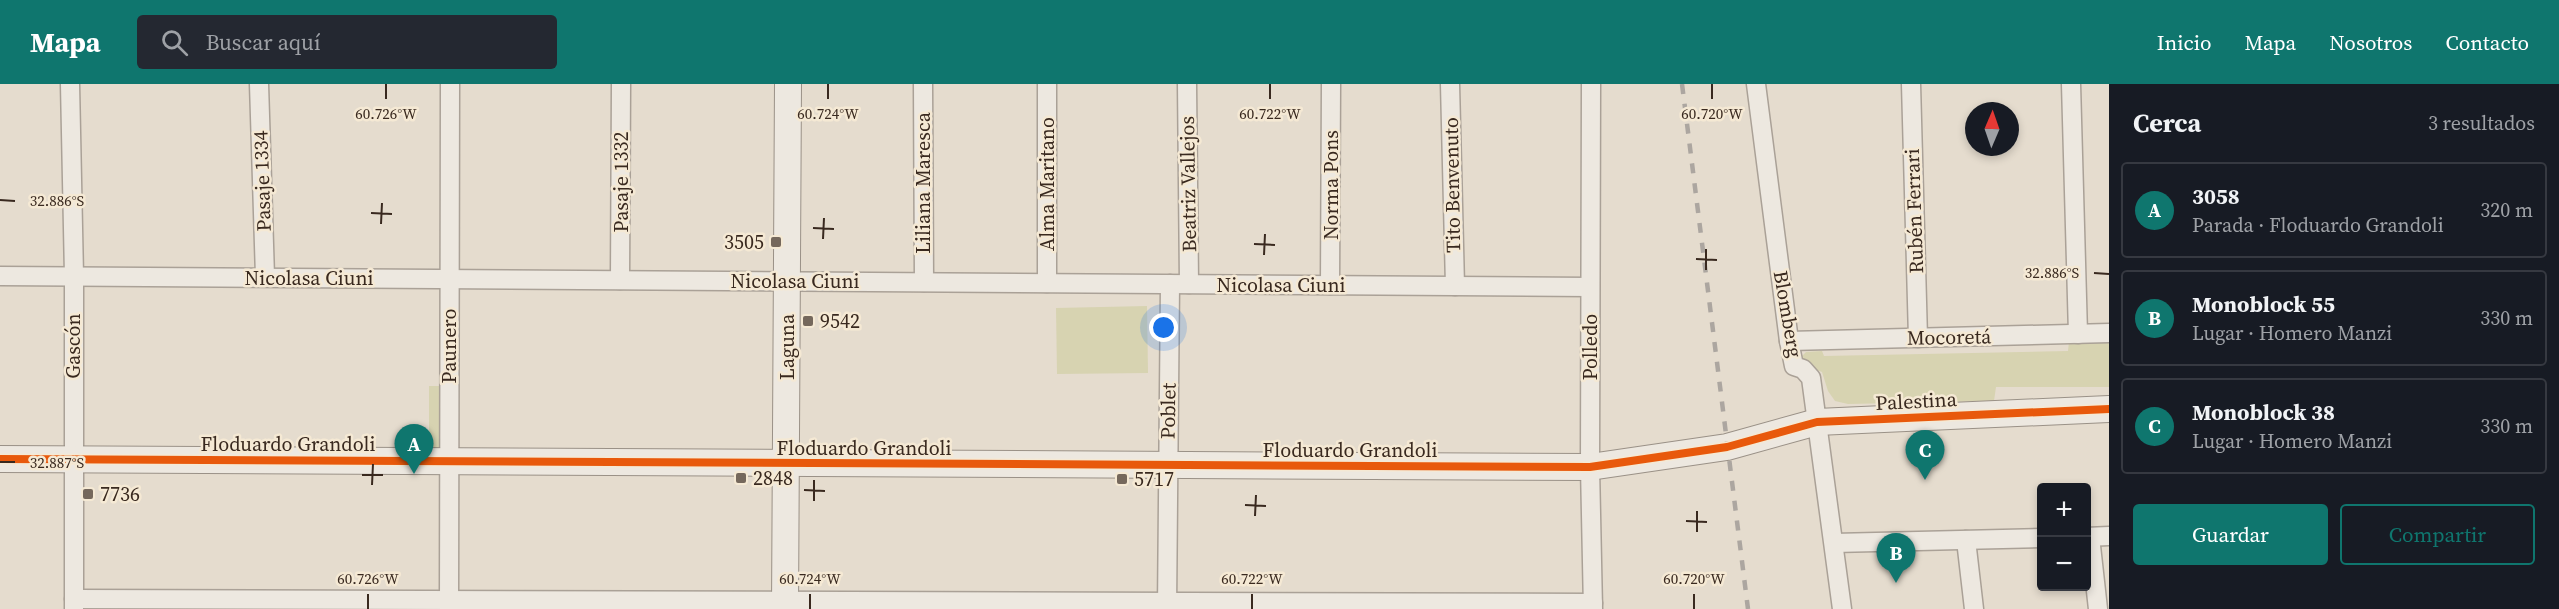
<!DOCTYPE html>
<html lang="es">
<head>
<meta charset="utf-8">
<style>
	body { margin:0; font-family:"Source Serif 4",serif; background:#242831; color:#f1f3f6 }
	.controls { position:absolute; right:18px; bottom:18px; display:grid; overflow:hidden; border-radius:6px; box-shadow:0 3px 9px #0003 }
	.controls button { width:54px; height:54px; display:grid; place-items:center; padding:0; border:0; border-bottom:2px solid #363941; background:#171b24; color:#f1f3f6; font:30px sans-serif }
	.compass { position:absolute; left:1965px; top:18px; width:54px; height:54px; border-radius:50%; background:#171b24; box-shadow:0 3px 9px #0003; rotate:2deg }
	.you { position:absolute; left:1164px; top:244px; width:21px; height:21px; margin:-15px; border:4px solid #fff; border-radius:50%; background:#1a73e8; box-shadow:0 0 0 9px #1a73e833 }
	.badge { display:grid; place-items:center; width:39px; height:39px; border-radius:50%; background:#0f766e; color:#fff; font-size:20px; font-weight:700 }
	.pin { position:absolute; translate:-50% -50px; filter:drop-shadow(0 2px 3px #0008) }
	.pin::after { content:''; position:absolute; top:32px; width:21px; height:18px; background:inherit; clip-path:polygon(0 0,100% 0,50% 100%) }
	.list { margin:0; padding:0; list-style:none }
	h2 { display:flex; justify-content:space-between; align-items:center; height:78px; margin:0; padding:0 24px; font-size:26px }
	h2 small { font-size:20px; font-weight:400; color:#9ea1a6 }
	.list li { display:grid; grid-template-columns:39px 1fr auto; gap:18px; align-items:center; box-sizing:border-box; height:96px; margin:0 12px 12px; padding:0 12px; border:2px solid #363941; border-radius:6px }
	.list b { display:block; font-size:22px; white-space:nowrap }
	.list p { margin:0; font-size:20px; white-space:nowrap; color:#9ea1a6 }
	.list em { font-size:20px; font-style:normal; color:#9ea1a6 }
	.actions { display:flex; gap:12px; padding:18px 24px }
	.actions a { flex:1; padding:14px 0; border:2px solid #0f766e; border-radius:6px; text-align:center; font-size:21px; color:#0f766e }
	.actions .main { background:#0f766e; color:#fff }
	.icon { flex:none; width:33px; height:33px; fill:none; stroke:currentColor; stroke-width:2; stroke-linecap:round; stroke-linejoin:round }
	.map { position:relative; flex:none; width:2109px; height:525px; overflow:hidden }
	header { display:flex; align-items:center; gap:36px; box-sizing:border-box; height:84px; padding:0 30px; background:#0f766e; color:#fff }
	header strong { font-size:28px }
	nav { display:flex; gap:33px; margin-inline-start:auto; font-size:21px }
	.search { width:420px; height:54px; background:#242831; display:flex; align-items:center; gap:15px; box-sizing:border-box; padding:0 21px; border-radius:6px; color:#9ea1a6; font-size:22px }
	main { display:flex }
	aside { flex:1; background:#171b24 }
	.map>svg:first-child { display:block }
	.green { fill:#d7d3b1 }
	.lines { fill:none; stroke-linecap:round; stroke-linejoin:round }
	.street-casing { stroke:#aaa197; stroke-width:21 }
	.secondary-casing { stroke:#9a9187; stroke-width:28 }
	.street { stroke:#ede8e0; stroke-width:18 }
	.secondary { stroke:#ede8e0; stroke-width:26 }
	.rail { stroke:#aca6a0; stroke-width:4.5; stroke-dasharray:10 10; stroke-linecap:butt }
	.cycleway-casing { stroke:#f5e9d4; stroke-width:11 }
	.cycleway { stroke:#e8590c; stroke-width:8 }
	.ticks { fill:none; stroke:#39291f; stroke-width:2 }
	.poi-dot { fill:#75685c; stroke:#f5e9d4; stroke-width:2 }
	.labels { text-anchor:middle; stroke-width:5; stroke-linejoin:round; paint-order:stroke }
	.street-label { font-size:20px; fill:#39291f; stroke:#f5e9d4 }
	.poi-label { font-size:20px; fill:#39291f; stroke:#f5e9d4; text-anchor:start }
	.ticks-label { font-size:15px; text-anchor:middle; fill:#39291f; stroke:#f5e9d4; stroke-width:5; stroke-linejoin:round; paint-order:stroke }
</style>
</head>
<body>
<header>
<strong>Mapa</strong>
<div class="search"><svg class="icon" aria-label="search" viewBox="0 0 24 24"><circle cx="10" cy="10" r="6"/><path d="M15 15l6 6"/></svg>Buscar aquí</div>
<nav><a>Inicio</a><a>Mapa</a><a>Nosotros</a><a>Contacto</a></nav>
</header>
<main>
<div class="map">
<svg width="2109" height="525" viewBox="0 0 2109 525">
	<rect width="100%" height="100%" fill="#e5dcce"/>
	<g class="green">
		<path d="M1147,222L1148,289L1057,290L1056,224Z"/>
		<path d="M2069,258H2109V303H1996L1994,317L1848,320L1835,317L1828,307L1822,288L1800,279L1801,273L1806,268L1822,267L1824,272L2068,267Z"/>
		<path d="M429,302H444L443,370H429Z"/>
	</g>
	<g class="lines">
		<defs>
			<g id="street">
				<path d="M70,0L74,192V525"/>
				<path d="M259,0L265,193"/>
				<path d="M923,0L924,198"/>
				<path d="M1047,0V199"/>
				<path d="M1187,0L1189,200"/>
				<path d="M1450,0L1455,202"/>
				<path d="M1591,0L1590,383L1593,525"/>
				<path d="M1756,0L1789,257L1794,282L1803,285L1811,294L1842,525"/>
				<path d="M1911,0L1918,254"/>
				<path d="M2071,0L2078,250"/>
				<path d="M0,192L1590,203"/>
				<path d="M620,196L621,0"/>
				<path d="M1330,201L1331,0"/>
				<path d="M1789,257L2109,249"/>
				<path d="M2086,453L2109,452"/>
				<path d="M2090,453L2098,525"/>
				<path d="M1966,456L1974,525"/>
				<path d="M1834,459L2042,454"/>
				<path d="M74,515L1593,519"/>
				<path d="M449,525L450,0"/>
				<path d="M1167,525L1170,200"/>
			</g>
			<g id="secondary">
				<path d="M0,375L1590,383L1727,363L1817,338L2109,325"/>
				<path d="M785,525L788,0"/>
			</g>
		</defs>
		<use href="#street" class="street-casing"/>
		<use href="#secondary" class="secondary-casing"/>
		<use href="#street" class="street"/>
		<use href="#secondary" class="secondary"/>
		<path class="rail" d="M1682,0L1748,525"/>
		<defs>
			<path id="cycleway" d="M0,375L1590,383L1727,363L1817,338L2109,325"/>
		</defs>
		<use href="#cycleway" class="cycleway-casing"/>
		<use href="#cycleway" class="cycleway"/>
	</g>
	<path class="ticks" d="M386,15V0M828,15V0M1270,15V0M1712,15V0M0,116L15,117M371,129L392,130M381,140L382,119M813,144L834,145M823,155L824,134M1254,160L1275,161M1264,171L1265,150M1696,175L1717,176M1706,186V165M2094,189L2109,190M0,378H15M362,391H383M372,401L373,380M804,406L825,407M814,417V396M1245,421L1266,422M1255,432L1256,411M1686,437L1707,438M1697,448V427M368,525V510M810,525V510M1252,525V510M1694,525V510"/>
	<g class="poi-dot">
		<rect x="770" y="152" width="12" height="12" rx="3"/>
		<rect x="802" y="231" width="12" height="12" rx="3"/>
		<rect x="735" y="388" width="12" height="12" rx="3"/>
		<rect x="1116" y="389" width="12" height="12" rx="3"/>
		<rect x="82" y="404" width="12" height="12" rx="3"/>
	</g>
	<g class="labels">
		<g class="street-label">
			<text transform="translate(262 97) rotate(-92)" y="7">Pasaje 1334</text>
			<text transform="translate(621 98) rotate(-90)" y="7">Pasaje 1332</text>
			<text transform="translate(923 99) rotate(-90)" y="7">Liliana Maresca</text>
			<text transform="translate(1047 100) rotate(-90)" y="7">Alma Maritano</text>
			<text transform="translate(1188 100) rotate(-91)" y="7">Beatriz Vallejos</text>
			<text transform="translate(1331 101) rotate(-90)" y="7">Norma Pons</text>
			<text transform="translate(1452 101) rotate(-91)" y="7">Tito Benvenuto</text>
			<text transform="translate(1914 127) rotate(-92)" y="7">Rubén Ferrari</text>
			<text x="309" y="201">Nicolasa Ciuni</text>
			<text x="795" y="204">Nicolasa Ciuni</text>
			<text x="1281" y="208">Nicolasa Ciuni</text>
			<text transform="translate(1788 230) rotate(80)" y="7">Blomberg</text>
			<text transform="translate(1949 253) rotate(-1)" y="7">Mocoretá</text>
			<text transform="translate(73 262) rotate(-90)" y="7">Gascón</text>
			<text transform="translate(449 262) rotate(-90)" y="7">Paunero</text>
			<text transform="translate(787 263) rotate(-90)" y="7">Laguna</text>
			<text transform="translate(1590 263) rotate(-90)" y="7">Polledo</text>
			<text transform="translate(1916 317) rotate(-3)" y="7">Palestina</text>
			<text transform="translate(1168 327) rotate(-89)" y="7">Poblet</text>
			<text x="288" y="367">Floduardo Grandoli</text>
			<text x="864" y="371">Floduardo Grandoli</text>
			<text x="1350" y="373">Floduardo Grandoli</text>
		</g>
		<g class="poi-label">
			<text x="764" y="165" text-anchor="end">3505</text>
			<text x="820" y="244">9542</text>
			<text x="753" y="401">2848</text>
			<text x="1134" y="402">5717</text>
			<text x="100" y="417">7736</text>
		</g>
	</g>
	<g class="ticks-label">
		<text x="386" y="35">60.726°W</text>
		<text x="828" y="35">60.724°W</text>
		<text x="1270" y="35">60.722°W</text>
		<text x="1712" y="35">60.720°W</text>
		<text x="57" y="122">32.886°S</text>
		<text x="2052" y="194">32.886°S</text>
		<text x="57" y="384">32.887°S</text>
		<text x="368" y="500">60.726°W</text>
		<text x="810" y="500">60.724°W</text>
		<text x="1252" y="500">60.722°W</text>
		<text x="1694" y="500">60.720°W</text>
	</g>
</svg>
<div class="controls">
<button>+</button>
<button>−</button>
</div>
<svg class="compass" viewBox="-18 -18 36 36"><path d="M0-13l5 13h-10z" fill="#e53935"/><path d="M0 13l5-13h-10z" fill="#9ea1a6"/></svg>
<div class="you"></div>
<div class="pin badge" style="left:414px;top:390px">A</div>
<div class="pin badge" style="left:1896px;top:499px">B</div>
<div class="pin badge" style="left:1925px;top:396px">C</div>
</div>
<aside>
<h2>Cerca<small>3 resultados</small></h2>
<ul class="list">
<li><span class="badge">A</span><div><b>3058</b><p>Parada · Floduardo Grandoli</p></div><em>320 m</em></li>
<li><span class="badge">B</span><div><b>Monoblock 55</b><p>Lugar · Homero Manzi</p></div><em>330 m</em></li>
<li><span class="badge">C</span><div><b>Monoblock 38</b><p>Lugar · Homero Manzi</p></div><em>330 m</em></li>
</ul>
<div class="actions"><a class="main">Guardar</a><a>Compartir</a></div>
</aside>
</main>
</body>
</html>
